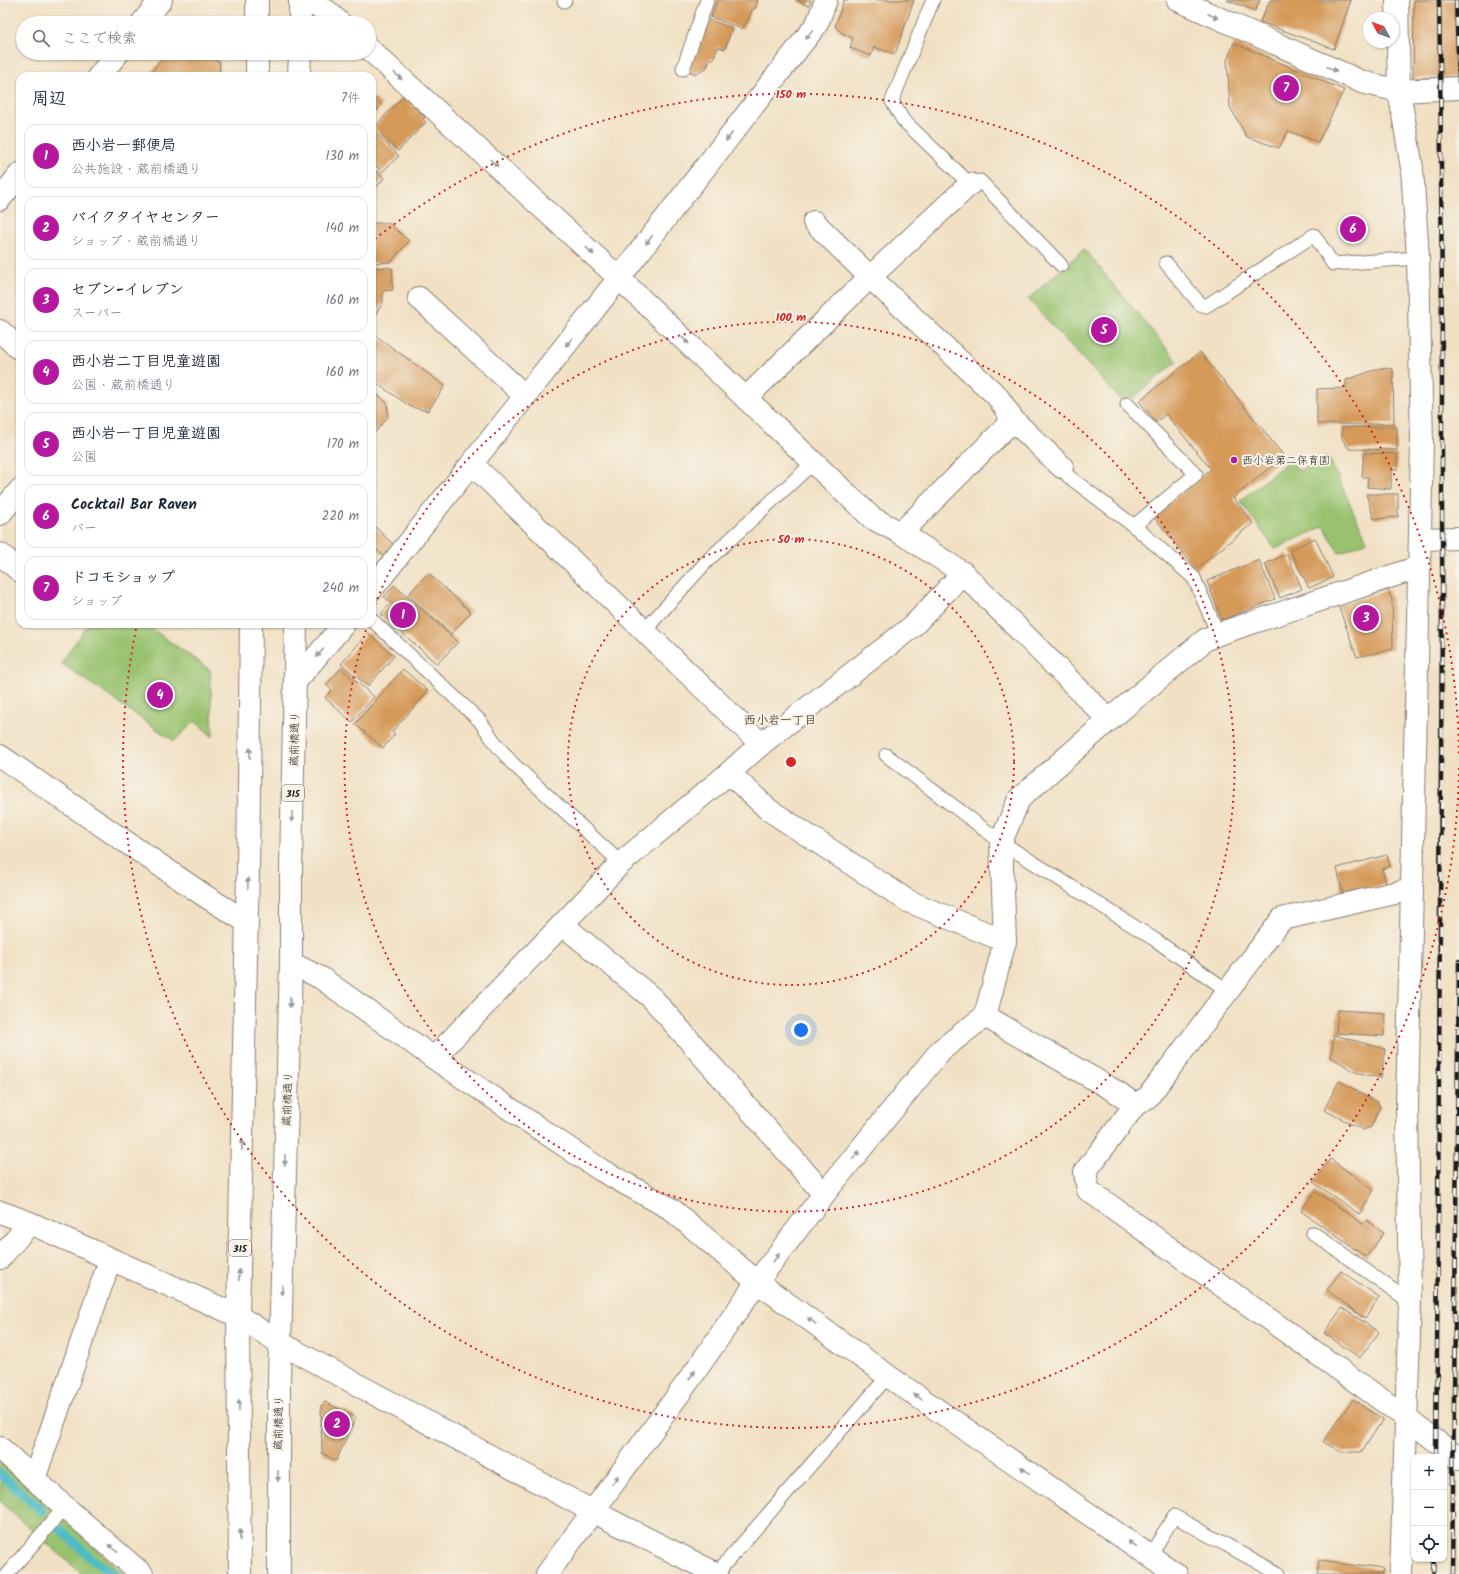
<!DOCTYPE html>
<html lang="ja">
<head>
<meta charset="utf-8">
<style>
	body { margin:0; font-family:Kalam,"Klee One",sans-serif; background:#f2f2f3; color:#1f2937 }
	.controls { position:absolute; right:12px; bottom:12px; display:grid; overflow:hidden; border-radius:8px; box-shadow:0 1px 3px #0004 }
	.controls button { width:36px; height:36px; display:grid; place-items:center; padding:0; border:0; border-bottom:1px solid #e0e1e3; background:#fff; color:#1f2937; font:20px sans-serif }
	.compass { position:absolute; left:1363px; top:12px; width:36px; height:36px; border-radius:50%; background:#fff; box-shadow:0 1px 3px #0004; rotate:311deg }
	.you { position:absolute; left:801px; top:1030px; width:14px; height:14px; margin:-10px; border:3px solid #fff; border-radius:50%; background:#1a73e8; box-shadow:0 0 0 6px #1a73e833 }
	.badge { display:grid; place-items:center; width:26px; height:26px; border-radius:50%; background:#b5179e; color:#fff; font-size:13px; font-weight:700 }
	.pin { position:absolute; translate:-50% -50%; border:2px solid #fff; box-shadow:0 1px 4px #0006 }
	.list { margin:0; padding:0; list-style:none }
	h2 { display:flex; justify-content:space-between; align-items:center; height:52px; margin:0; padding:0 16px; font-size:17px }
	h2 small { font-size:13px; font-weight:400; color:#747a83 }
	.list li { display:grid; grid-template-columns:26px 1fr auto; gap:12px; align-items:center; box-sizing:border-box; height:64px; margin:0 8px 8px; padding:0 8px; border:1px solid #e0e1e3; border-radius:12px }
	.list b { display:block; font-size:15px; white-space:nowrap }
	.list p { margin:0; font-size:13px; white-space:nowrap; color:#747a83 }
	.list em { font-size:13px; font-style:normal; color:#747a83 }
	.icon { flex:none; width:22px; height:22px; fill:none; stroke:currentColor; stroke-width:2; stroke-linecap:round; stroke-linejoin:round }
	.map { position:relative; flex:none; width:1459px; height:1574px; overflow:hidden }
	.search { position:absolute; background:#fff; box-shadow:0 1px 3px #0004; left:16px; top:16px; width:360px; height:44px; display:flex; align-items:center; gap:10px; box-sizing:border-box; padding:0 14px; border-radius:22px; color:#747a83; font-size:15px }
	.panel { position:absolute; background:#fff; box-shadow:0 1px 3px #0004; left:16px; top:72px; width:360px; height:556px; border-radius:12px }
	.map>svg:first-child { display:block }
	.green { fill:#98c26e; stroke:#5a6f45 }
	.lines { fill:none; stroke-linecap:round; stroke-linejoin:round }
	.stream { stroke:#4dbcc5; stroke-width:9 }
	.building { fill:#d59958 }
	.service-casing { stroke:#867e70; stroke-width:15 }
	.minor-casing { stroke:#867e70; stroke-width:24 }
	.tertiary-casing { stroke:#867e70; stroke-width:24 }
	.primary-casing { stroke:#867e70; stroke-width:24 }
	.service { stroke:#fff; stroke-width:13 }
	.minor { stroke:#fff; stroke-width:22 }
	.tertiary { stroke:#fff; stroke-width:22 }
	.primary { stroke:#fff; stroke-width:22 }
	.rail-casing { stroke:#1c1c1c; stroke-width:4.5 }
	.rail { stroke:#f7f3e8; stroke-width:3; stroke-dasharray:9; stroke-linecap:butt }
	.oneway { fill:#999 }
	.ring { fill:none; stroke:#d62828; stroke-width:2; stroke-dasharray:2 4 }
	.poi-dot { fill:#b5179e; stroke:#f7f3e8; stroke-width:1.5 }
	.labels { text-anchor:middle; stroke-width:4; stroke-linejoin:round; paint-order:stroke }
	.shield { fill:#f7f3e8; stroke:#5e5c59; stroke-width:1 }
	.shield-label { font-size:10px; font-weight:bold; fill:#1c1c1c }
	.poi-label { font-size:11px; fill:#1c1c1c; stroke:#f7f3e8; text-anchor:start }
	.street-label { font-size:11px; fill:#1c1c1c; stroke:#f7f3e8 }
	.neighbourhood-label { font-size:12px; font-weight:bold; fill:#5d4831; stroke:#f7f3e8 }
	.centre { fill:#d62828; stroke:#f7f3e8; stroke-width:2 }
	.ring-label { font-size:12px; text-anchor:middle; font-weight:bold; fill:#d62828; stroke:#f7f3e8; stroke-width:4; stroke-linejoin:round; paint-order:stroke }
</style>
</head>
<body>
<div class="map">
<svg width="1459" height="1574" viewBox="0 0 1459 1574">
	<rect width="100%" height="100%" fill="#f7f3e8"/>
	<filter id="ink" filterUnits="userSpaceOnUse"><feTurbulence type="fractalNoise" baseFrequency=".025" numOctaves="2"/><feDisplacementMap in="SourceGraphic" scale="8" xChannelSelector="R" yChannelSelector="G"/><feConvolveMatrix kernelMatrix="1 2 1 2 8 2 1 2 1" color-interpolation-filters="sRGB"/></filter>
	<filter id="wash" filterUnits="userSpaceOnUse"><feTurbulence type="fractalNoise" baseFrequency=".012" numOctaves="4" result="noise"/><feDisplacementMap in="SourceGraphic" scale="16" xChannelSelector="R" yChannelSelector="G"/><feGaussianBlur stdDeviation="0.9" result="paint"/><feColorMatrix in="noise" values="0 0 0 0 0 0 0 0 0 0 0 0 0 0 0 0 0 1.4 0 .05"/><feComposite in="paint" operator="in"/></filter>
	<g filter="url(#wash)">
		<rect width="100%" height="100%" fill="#f1e0c3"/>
		<g class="green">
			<path d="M1084,249L1177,361L1125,405L1028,299Z"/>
			<path d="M1328,456L1367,541L1339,553L1324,526L1275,549L1240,501L1291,459L1298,471Z"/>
			<path d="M88,624H145L210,670L213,737L195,721L174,741L61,663Z"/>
			<path d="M0,1462L124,1574H82L0,1502Z"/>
		</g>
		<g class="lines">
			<g class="stream">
				<path d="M0,1474L42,1511"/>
				<path d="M58,1527L95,1562L115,1574"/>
			</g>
		</g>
		<g id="blocks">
			<g class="building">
				<path d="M717,0H758L755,9L753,8L747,21L742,29L711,17Z"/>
				<path d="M796,0H811L809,6Z"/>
				<path d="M844,0H914L895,54L874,47L871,56L850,48L853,38L842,33L835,26Z"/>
				<path d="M1227,0H1260L1255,11Z"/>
				<path d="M1270,0H1351L1334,49L1260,22Z"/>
				<path d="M1414,0H1459V77L1413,78Z"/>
				<path d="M707,19L732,28L725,49L718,47L713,59H710L707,67L696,74L689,71Z"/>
				<path d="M1234,43L1344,90L1318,142L1288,131L1279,148L1247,137L1230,107L1227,60Z"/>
				<path d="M167,53H196L220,62L219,76H148Z"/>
				<path d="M403,96L425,117L423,119L426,122L398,151L374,128Z"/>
				<path d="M374,98L382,105L372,116V100Z"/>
				<path d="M372,129L399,156L382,172L372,162Z"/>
				<path d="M372,167L384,178L372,193Z"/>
				<path d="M372,223H389L409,241L391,262L372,263Z"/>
				<path d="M372,267L392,268L393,290L383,291V302L372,320Z"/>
				<path d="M372,333L445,386L428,411L411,407L372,380Z"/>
				<path d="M1200,352L1284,456L1233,498L1253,523L1196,569L1153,516L1211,469L1166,414L1156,422L1139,401Z"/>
				<path d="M1380,368L1393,369L1394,424H1317V389L1346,388V380Z"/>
				<path d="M372,390L387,403L388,417L372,436Z"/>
				<path d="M1342,427H1397V450L1349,449L1342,439Z"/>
				<path d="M1364,453L1397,454V470H1391V489L1367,487L1368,477H1362Z"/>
				<path d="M1366,494H1398V517L1374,519Z"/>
				<path d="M372,524L394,545L384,556L372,546Z"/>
				<path d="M1315,538L1333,577L1309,588L1290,550Z"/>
				<path d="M1287,554L1302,589L1280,598L1265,564Z"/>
				<path d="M1259,560L1275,599L1222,620L1207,581Z"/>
				<path d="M428,573L471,612L451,634L408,595Z"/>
				<path d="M394,585L458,642L437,664L381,614L391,603L384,597Z"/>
				<path d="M1388,590L1392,600L1393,649L1357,657L1338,605Z"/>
				<path d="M368,633L394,656L368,686L341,664Z"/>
				<path d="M341,668L374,697L352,722L325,698L332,690L326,685Z"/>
				<path d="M403,669L428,691L392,732L395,734L383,748L355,724Z"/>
				<path d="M1387,855L1390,866L1382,869L1386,884L1343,895L1337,868Z"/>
				<path d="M1338,1010L1385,1013L1384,1036L1336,1033Z"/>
				<path d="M1334,1035L1385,1049L1381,1078L1355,1072L1331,1057Z"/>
				<path d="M1339,1081L1377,1102L1380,1107L1371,1127L1363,1130L1324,1110Z"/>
				<path d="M1330,1159L1374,1190L1359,1214L1313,1182Z"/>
				<path d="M1315,1191L1363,1224L1366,1220L1384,1233L1366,1257L1301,1211Z"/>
				<path d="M1341,1271L1379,1297L1365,1319L1327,1290Z"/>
				<path d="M1342,1308L1379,1332L1360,1358L1324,1333Z"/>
				<path d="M1353,1399L1383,1419L1362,1452H1342L1323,1442Z"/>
				<path d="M325,1402L356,1417L336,1461L322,1453L321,1406Z"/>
				<path d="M1319,1561L1383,1569L1382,1574H1317Z"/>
			</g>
		</g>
	</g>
	<g filter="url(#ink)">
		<use href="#blocks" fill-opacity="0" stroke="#867e70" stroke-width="1"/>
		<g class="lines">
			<defs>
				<g id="service">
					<path d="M933,0L892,101L903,120L970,184L980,181L1061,265"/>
					<path d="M564,1L565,0"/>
					<path d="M683,69L707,0"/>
					<path d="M1166,263L1200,304L1206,306L1314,235L1333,264L1418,258"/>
					<path d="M1127,404L1196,474L1134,526"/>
					<path d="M1062,467L1068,476L1134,526L1194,578L1218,634"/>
					<path d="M372,620L480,721L496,744L512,763L621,863"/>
					<path d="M644,631L708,560L814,462"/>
					<path d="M886,755L1001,842L1154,939L1228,991"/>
					<path d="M1313,1233L1410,1302"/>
					<path d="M1150,1556L1174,1516L1279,1574"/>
					<path d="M7,1574L65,1507"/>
					<path d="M716,1574L888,1376"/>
				</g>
				<g id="minor">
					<path d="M303,0L327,11L340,23"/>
					<path d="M1178,0L1362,82L1399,91L1459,88"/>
					<path d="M369,49L619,278L872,518L901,533L963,573L1109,720"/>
					<path d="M1399,91L1412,168L1418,258L1422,443L1407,1107L1410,1302L1401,1574"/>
					<path d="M814,222L870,277L997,396L1013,420L1062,467"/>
					<path d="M419,298L525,396"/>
					<path d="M0,331L20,349"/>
					<path d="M747,397L870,277L970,184"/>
					<path d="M472,464L761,744"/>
					<path d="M0,514L20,490"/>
					<path d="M901,533L1013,420"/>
					<path d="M1420,539L1459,538"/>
					<path d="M0,554L20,571"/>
					<path d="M372,589L619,278L817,24L826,0"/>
					<path d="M296,681L344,624"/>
					<path d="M0,756L205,896L247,922"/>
					<path d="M729,773L769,810L908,901L1005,941"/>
					<path d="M1412,889L1282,919L1148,1097L1135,1105L1085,1172L1088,1190L1407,1418L1459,1459"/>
					<path d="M563,925L652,998L824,1194"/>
					<path d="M291,963L321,978L434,1058L601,1170L671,1209L757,1282L888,1376L1176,1574"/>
					<path d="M985,1016L1120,1094L1135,1105"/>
					<path d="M434,1058L621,863L729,773L761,744L913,626L963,573"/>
					<path d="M0,1258L30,1223"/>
					<path d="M0,1448L65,1507L142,1574"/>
					<path d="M34,1479L110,1260"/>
					<path d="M547,1574L692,1376L757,1282L824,1194L941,1050L985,1016L1005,941L1001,842L1019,799L1109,720L1205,640L1218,634L1419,567"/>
				</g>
				<g id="tertiary">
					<path d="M1397,0L1399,91"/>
					<path d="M0,1212L30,1223L238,1316L280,1343L592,1511L717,1574"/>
				</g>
				<g id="primary">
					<path d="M142,23L161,0"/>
					<path d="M257,23V0"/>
					<path d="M300,23V0"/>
					<path d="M99,76L118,53"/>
					<path d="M257,76V53"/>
					<path d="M299,76L300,53"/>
					<path d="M0,199L20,174"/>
					<path d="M240,1574L238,1316L248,869L251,624"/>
					<path d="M279,1574V1380L291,963V867L296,624"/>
				</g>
			</defs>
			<use href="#service" class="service-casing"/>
			<use href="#minor" class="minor-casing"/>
			<use href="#tertiary" class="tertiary-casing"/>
			<use href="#primary" class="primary-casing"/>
			<use href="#service" class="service"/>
			<use href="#minor" class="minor"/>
			<use href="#tertiary" class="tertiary"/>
			<use href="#primary" class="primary"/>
			<defs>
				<g id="rail">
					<path d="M1456,0L1459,82"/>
					<path d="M1436,1457C1439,1130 1443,803 1442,476C1442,317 1442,159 1439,0"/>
					<path d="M1434,1574L1435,1559"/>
					<path d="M1452,1574L1459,961"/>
				</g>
			</defs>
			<use href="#rail" class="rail-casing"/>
			<use href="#rail" class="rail"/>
		</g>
		<defs><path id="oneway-solid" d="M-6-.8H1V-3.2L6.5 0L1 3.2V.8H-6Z"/></defs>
		<g class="oneway">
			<use href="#oneway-solid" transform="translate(1213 16) rotate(24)"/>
			<use href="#oneway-solid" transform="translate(809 35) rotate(128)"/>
			<use href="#oneway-solid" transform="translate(1332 69) rotate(24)"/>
			<use href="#oneway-solid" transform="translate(398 76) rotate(42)"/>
			<use href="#oneway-solid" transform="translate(729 137) rotate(128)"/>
			<use href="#oneway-solid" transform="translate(494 163) rotate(42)"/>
			<use href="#oneway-solid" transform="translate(649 240) rotate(128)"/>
			<use href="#oneway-solid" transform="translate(590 251) rotate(42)"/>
			<use href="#oneway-solid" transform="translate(685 340) rotate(43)"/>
			<use href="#oneway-solid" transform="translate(569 342) rotate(129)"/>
			<use href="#oneway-solid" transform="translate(320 653) rotate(130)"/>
			<use href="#oneway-solid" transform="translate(250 753) rotate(-89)"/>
			<use href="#oneway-solid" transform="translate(292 817) rotate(91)"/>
			<use href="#oneway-solid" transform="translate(248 883) rotate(-88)"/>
			<use href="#oneway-solid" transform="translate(290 1002) rotate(92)"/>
			<use href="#oneway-solid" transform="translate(242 1145) rotate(-89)"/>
			<use href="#oneway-solid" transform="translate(856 1155) rotate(-51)"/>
			<use href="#oneway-solid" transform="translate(285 1160) rotate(92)"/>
			<use href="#oneway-solid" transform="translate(776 1258) rotate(-53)"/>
			<use href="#oneway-solid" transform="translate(239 1275) rotate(-89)"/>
			<use href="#oneway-solid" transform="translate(282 1290) rotate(92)"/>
			<use href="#oneway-solid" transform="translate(812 1321) rotate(-144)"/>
			<use href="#oneway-solid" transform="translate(692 1375) rotate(-54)"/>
			<use href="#oneway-solid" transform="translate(918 1397) rotate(-146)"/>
			<use href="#oneway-solid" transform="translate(239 1405) rotate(-90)"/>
			<use href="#oneway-solid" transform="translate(1025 1470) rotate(-146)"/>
			<use href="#oneway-solid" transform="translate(278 1476) rotate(91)"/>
			<use href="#oneway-solid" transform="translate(615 1480) rotate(-54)"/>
			<use href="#oneway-solid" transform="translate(240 1535) rotate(-90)"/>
			<use href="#oneway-solid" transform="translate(1132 1544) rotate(-146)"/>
			<use href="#oneway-solid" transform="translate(113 1548) rotate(-139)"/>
		</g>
	</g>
	<g class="ring">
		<circle cx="791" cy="762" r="223"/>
		<path d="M373 610A445 445 0 1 1 368 624"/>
		<path d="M1459 768A668 668 0 1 1 136 629M375 239A668 668 0 0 1 1459 756"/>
	</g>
	<circle class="poi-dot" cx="1234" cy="460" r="4"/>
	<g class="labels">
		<g class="shield">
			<rect x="282" y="785" width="22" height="16" rx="3"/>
			<rect x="229" y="1240" width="22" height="16" rx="3"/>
		</g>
		<g class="shield-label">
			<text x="293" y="797">315</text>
			<text x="240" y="1252">315</text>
		</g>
		<g class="poi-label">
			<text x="1242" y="464">西小岩第二保育園</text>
		</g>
		<g class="street-label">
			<text transform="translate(294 739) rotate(-89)" y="4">蔵前橋通り</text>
			<text transform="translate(287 1099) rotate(-88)" y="4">蔵前橋通り</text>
			<text transform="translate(278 1423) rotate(-89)" y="4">蔵前橋通り</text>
		</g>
		<g class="neighbourhood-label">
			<text x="780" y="724">西小岩一丁目</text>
		</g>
	</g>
	<circle cx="791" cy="762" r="6" class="centre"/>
	<g class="ring-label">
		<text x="791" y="98">150 m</text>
		<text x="791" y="321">100 m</text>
		<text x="791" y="543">50 m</text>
	</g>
</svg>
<div class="controls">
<button>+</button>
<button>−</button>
<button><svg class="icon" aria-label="locate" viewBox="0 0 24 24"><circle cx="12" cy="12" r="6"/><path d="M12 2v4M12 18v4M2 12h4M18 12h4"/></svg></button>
</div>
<svg class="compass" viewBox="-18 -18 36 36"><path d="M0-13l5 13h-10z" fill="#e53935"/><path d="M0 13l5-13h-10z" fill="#747a83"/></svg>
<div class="you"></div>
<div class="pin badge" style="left:403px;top:615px">1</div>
<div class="pin badge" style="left:337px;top:1424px">2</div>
<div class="pin badge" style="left:1366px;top:618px">3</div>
<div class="pin badge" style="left:160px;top:695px">4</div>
<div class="pin badge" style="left:1104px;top:330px">5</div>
<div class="pin badge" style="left:1353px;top:229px">6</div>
<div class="pin badge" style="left:1286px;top:88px">7</div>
<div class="search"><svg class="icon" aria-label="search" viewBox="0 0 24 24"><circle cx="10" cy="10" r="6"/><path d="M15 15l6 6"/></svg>ここで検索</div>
<section class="panel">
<h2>周辺<small>7件</small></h2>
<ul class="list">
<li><span class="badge">1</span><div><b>西小岩一郵便局</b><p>公共施設 · 蔵前橋通り</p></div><em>130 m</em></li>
<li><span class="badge">2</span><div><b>バイクタイヤセンター</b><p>ショップ · 蔵前橋通り</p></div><em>140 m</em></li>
<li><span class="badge">3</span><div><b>セブン-イレブン</b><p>スーパー</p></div><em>160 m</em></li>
<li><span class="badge">4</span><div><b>西小岩二丁目児童遊園</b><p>公園 · 蔵前橋通り</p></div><em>160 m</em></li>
<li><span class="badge">5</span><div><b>西小岩一丁目児童遊園</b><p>公園</p></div><em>170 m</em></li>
<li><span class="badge">6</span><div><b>Cocktail Bar Raven</b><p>バー</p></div><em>220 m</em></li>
<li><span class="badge">7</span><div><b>ドコモショップ</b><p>ショップ</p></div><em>240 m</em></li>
</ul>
</section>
</div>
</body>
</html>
